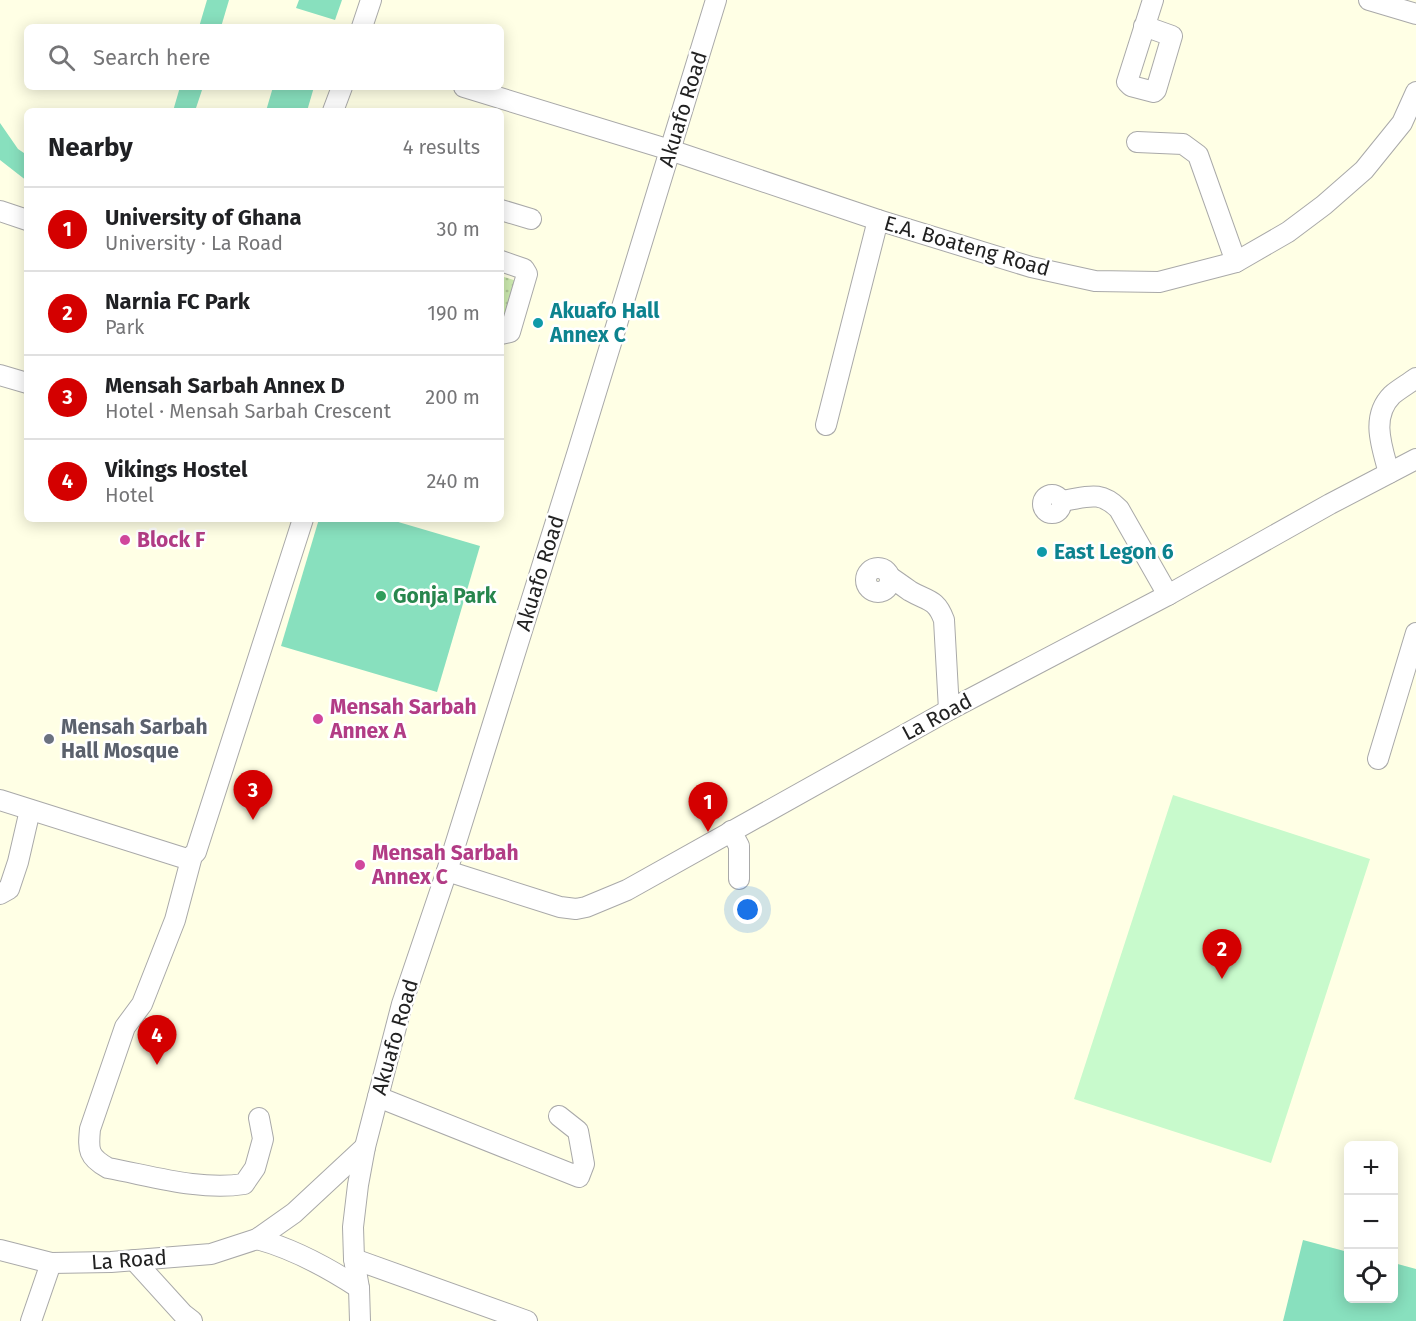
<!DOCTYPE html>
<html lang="en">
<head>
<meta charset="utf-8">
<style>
	body { margin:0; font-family:"Fira Sans",sans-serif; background:#f6f6f6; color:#202124 }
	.controls { position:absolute; right:18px; bottom:18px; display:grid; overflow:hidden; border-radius:9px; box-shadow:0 3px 15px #0003 }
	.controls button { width:54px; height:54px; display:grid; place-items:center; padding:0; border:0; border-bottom:2px solid #e0e0e0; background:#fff; color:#202124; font:30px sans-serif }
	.you { position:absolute; left:748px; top:910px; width:21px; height:21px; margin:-15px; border:4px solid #fff; border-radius:50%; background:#1a73e8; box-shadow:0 0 0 9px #1a73e833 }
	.badge { display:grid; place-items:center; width:39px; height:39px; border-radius:50%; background:#d40000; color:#fff; font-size:20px; font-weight:700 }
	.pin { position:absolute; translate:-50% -50px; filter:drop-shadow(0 2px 3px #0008) }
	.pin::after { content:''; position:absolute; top:32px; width:21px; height:18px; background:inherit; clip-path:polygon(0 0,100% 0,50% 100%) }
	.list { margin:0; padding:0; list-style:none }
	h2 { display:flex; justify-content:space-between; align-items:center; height:78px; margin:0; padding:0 24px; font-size:26px }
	h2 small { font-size:20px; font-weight:400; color:#757577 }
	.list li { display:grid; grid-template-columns:39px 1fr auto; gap:18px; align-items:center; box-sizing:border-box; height:84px; padding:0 24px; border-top:2px solid #e0e0e0 }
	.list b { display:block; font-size:22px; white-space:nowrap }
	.list p { margin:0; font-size:20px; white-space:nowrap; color:#757577 }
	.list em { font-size:20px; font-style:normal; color:#757577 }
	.icon { flex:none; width:33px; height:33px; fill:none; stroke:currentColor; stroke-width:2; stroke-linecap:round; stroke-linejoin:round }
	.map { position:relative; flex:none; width:1416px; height:1321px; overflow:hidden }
	.search { position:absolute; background:#fff; box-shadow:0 3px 15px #0003; left:24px; top:24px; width:480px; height:66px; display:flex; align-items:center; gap:15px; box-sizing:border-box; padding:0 21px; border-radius:9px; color:#757577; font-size:22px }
	.panel { position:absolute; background:#fff; box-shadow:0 3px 15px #0003; left:24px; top:108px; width:480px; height:414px; border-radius:9px }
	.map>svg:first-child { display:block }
	.education { fill:#ffffe5; fill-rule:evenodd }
	.grass { fill:url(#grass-dots) }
	.park { fill:#c8facc }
	.pitch { fill:#88e0be }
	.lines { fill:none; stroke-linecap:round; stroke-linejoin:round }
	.minor-casing { stroke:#a9a9a9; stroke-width:22 }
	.minor { stroke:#fff; stroke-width:20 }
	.culture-dot { fill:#0f9aa8; stroke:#fff; stroke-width:2 }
	.hotel-dot { fill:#d1479c; stroke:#fff; stroke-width:2 }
	.leisure-dot { fill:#2e9e5b; stroke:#fff; stroke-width:2 }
	.worship-dot { fill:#6b7280; stroke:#fff; stroke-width:2 }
	.labels { text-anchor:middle; stroke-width:5; stroke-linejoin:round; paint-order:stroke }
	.street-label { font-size:21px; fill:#222; stroke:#fff }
	.culture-label { font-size:21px; font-weight:bold; fill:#0d838f; stroke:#fff; text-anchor:start }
	.hotel-label { font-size:21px; font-weight:bold; fill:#b23c85; stroke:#fff; text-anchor:start }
	.leisure-label { font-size:21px; font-weight:bold; fill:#27864d; stroke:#fff; text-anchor:start }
	.worship-label { font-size:21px; font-weight:bold; fill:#5b616d; stroke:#fff; text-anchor:start }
</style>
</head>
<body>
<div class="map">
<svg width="1416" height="1321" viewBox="0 0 1416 1321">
	<defs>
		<pattern id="grass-dots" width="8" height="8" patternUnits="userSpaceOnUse" patternTransform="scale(1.5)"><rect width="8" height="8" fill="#cdebb0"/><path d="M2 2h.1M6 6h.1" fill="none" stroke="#b0c997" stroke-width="1.8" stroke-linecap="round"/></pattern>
	</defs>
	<rect width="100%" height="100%" fill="#f2efe9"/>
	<path class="education" d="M0,0H1416V1321H0ZM27,27H501V87H27ZM27,111H501V519H27ZM1348,1146H1394V1298H1348Z"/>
	<path class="grass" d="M501,276L520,282L508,320L501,317Z"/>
	<path class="park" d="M1173,795L1370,859L1271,1163L1074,1099Z"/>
	<g class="pitch">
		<path d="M207,0H229L221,27H199Z"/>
		<path d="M299,0H342L335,20L296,8Z"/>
		<path d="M180,87H203L195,111H173Z"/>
		<path d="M273,87H314L307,111H266Z"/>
		<path d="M0,123L18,149L27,155V181L0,160Z"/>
		<path d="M319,519H388L480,546L437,692L281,646Z"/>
		<path d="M1303,1240L1348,1252V1298H1394V1263L1416,1269V1321H1283Z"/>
	</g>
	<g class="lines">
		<defs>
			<g id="minor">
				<path d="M1369,0L1416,14"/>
				<path d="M1144,26L1172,36L1156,90L1154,92L1131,86L1127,82L1153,0"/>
				<path d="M362,27L371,0"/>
				<path d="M464,87L670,150L878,220L1031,267L1095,281L1159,282L1236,262L1288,232L1324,205L1364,170L1402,123L1416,92"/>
				<path d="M333,111L342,87"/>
				<path d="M1137,142L1183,144L1198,155L1236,262"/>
				<path d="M501,210L531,219"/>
				<path d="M0,211L27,220"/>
				<path d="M501,261L524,269L527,274L510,332L501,334"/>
				<path d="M0,375L27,383"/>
				<path d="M826,425L878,220"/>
				<path d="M1389,473C1382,447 1370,417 1392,395C1399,389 1408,384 1416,378"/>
				<circle cx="1052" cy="504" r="9"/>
				<path d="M1061,501C1086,498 1099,489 1119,509L1168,595"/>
				<circle cx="878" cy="580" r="12"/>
				<path d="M890,577C896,581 903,586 910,591C927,601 936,598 944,620L949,710"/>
				<path d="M1378,759L1416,633"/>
				<path d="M0,800L187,859L192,856"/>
				<path d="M731,831L739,846V879"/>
				<path d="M447,871L560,907L576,909L586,907L627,890L949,710L1168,595L1330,504L1416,459"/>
				<path d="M0,894L9,889L18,862L30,810"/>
				<path d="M378,1097L579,1177L584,1164L578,1131L559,1116"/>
				<path d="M259,1118L263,1139L255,1168L244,1184C200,1191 152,1176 108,1168C88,1157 88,1150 90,1129L125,1027L142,1004L175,920L192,856L196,852L303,519"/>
				<path d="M257,1239C294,1249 327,1267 359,1288"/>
				<path d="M0,1250L51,1263L111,1262L211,1254L257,1239L294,1213L365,1147"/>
				<path d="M354,1259L527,1321"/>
				<path d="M134,1260L183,1314L192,1321"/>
				<path d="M31,1321L51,1263"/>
				<path d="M360,1321L359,1288L354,1259L353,1227L358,1185L365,1147L402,1004L447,871L578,451L716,0"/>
			</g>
		</defs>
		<use href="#minor" class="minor-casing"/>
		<use href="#minor" class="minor"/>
	</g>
	<g class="culture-dot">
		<circle cx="538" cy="323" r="6"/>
		<circle cx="1042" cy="552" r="6"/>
	</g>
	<g class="hotel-dot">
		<circle cx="125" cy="540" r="6"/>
		<circle cx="318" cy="719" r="6"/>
		<circle cx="360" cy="865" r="6"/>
	</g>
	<circle class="leisure-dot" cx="381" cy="596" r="6"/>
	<circle class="worship-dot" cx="49" cy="739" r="6"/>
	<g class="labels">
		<g class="street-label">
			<text transform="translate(683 109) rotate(-73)" y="7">Akuafo Road</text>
			<text transform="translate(967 246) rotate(16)" y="7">E.A. Boateng Road</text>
			<text transform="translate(540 573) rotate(-73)" y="7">Akuafo Road</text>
			<text transform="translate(937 717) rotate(-28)" y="7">La Road</text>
			<text transform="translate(395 1037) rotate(-74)" y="7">Akuafo Road</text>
			<text transform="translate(129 1260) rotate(-4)" y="7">La Road</text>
		</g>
		<g class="culture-label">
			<text x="550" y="318">Akuafo Hall<tspan x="550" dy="24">Annex C</tspan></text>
			<text x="1054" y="559">East Legon 6</text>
		</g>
		<g class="hotel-label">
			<text x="137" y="547">Block F</text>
			<text x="330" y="714">Mensah Sarbah<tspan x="330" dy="24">Annex A</tspan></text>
			<text x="372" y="860">Mensah Sarbah<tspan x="372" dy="24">Annex C</tspan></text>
		</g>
		<g class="leisure-label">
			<text x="393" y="603">Gonja Park</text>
		</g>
		<g class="worship-label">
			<text x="61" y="734">Mensah Sarbah<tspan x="61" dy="24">Hall Mosque</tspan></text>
		</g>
	</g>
</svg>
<div class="controls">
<button>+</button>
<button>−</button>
<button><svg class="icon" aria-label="locate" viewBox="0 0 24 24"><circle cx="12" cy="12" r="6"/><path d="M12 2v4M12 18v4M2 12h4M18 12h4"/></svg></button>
</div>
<div class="you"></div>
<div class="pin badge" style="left:708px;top:832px">1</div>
<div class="pin badge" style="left:1222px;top:979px">2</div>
<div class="pin badge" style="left:253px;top:820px">3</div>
<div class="pin badge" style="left:157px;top:1065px">4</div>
<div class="search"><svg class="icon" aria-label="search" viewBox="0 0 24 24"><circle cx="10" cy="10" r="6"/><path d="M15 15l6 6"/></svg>Search here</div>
<section class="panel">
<h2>Nearby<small>4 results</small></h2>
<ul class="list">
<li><span class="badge">1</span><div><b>University of Ghana</b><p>University · La Road</p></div><em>30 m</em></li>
<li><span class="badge">2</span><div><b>Narnia FC Park</b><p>Park</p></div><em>190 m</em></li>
<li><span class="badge">3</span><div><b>Mensah Sarbah Annex D</b><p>Hotel · Mensah Sarbah Crescent</p></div><em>200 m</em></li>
<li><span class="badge">4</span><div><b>Vikings Hostel</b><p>Hotel</p></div><em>240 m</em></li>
</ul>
</section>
</div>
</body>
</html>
